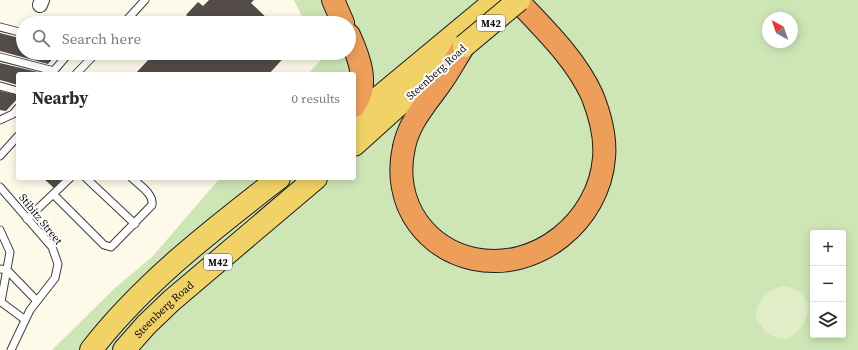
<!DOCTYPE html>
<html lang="en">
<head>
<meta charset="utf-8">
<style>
	body { margin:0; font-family:"Source Serif 4",serif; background:#f7f7f7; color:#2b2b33 }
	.controls { position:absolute; right:12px; bottom:12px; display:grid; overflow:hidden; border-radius:4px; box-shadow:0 2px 10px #0003 }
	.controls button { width:36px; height:36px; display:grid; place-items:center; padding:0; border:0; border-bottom:1px solid #e1e1e2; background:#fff; color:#2b2b33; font:20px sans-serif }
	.compass { position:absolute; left:762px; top:12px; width:36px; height:36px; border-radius:50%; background:#fff; box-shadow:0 2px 10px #0003; rotate:320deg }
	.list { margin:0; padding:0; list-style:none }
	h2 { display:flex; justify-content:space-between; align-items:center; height:52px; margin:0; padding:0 16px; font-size:17px }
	h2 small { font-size:13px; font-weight:400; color:#7c7c81 }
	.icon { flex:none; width:22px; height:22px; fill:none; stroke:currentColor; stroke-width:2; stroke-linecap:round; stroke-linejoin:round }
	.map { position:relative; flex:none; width:858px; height:350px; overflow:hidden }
	.search { position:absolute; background:#fff; box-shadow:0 2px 10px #0003; left:16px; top:16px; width:340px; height:44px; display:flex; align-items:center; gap:10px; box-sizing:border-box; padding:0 14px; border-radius:22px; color:#7c7c81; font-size:15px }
	.panel { position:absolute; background:#fff; box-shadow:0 2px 10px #0003; left:16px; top:72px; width:340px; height:108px; border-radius:4px }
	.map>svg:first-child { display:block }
	.green { fill:#cee6b6; fill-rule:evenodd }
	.pitch { fill:#e0edc7 }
	.building { fill:#534c48 }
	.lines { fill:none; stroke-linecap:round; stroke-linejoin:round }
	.service-casing { stroke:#3e3e3e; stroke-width:9 }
	.minor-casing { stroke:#3e3e3e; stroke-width:16 }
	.primary-casing { stroke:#1c1c1c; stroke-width:24 }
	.motorway-casing { stroke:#1c1c1c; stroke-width:24 }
	.service { stroke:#fff; stroke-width:7 }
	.minor { stroke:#fff; stroke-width:14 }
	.primary { stroke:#f1d266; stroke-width:22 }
	.motorway { stroke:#ed9f59; stroke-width:22 }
	.primary-bridge-casing { stroke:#1c1c1c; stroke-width:24; stroke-linecap:butt }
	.primary-bridge { stroke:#f1d266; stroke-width:22 }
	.labels { text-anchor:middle; stroke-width:4; stroke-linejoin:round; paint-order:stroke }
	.shield { fill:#fff; stroke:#545454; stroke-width:1 }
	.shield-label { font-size:10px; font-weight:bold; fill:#0b0b0b }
	.street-label { font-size:11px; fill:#0b0b0b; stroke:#fff }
</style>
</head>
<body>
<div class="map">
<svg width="858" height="350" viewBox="0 0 858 350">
	<rect width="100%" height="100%" fill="#fefaea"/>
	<path class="green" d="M294,0H858V350H52L116,287L152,257L220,178H354V74H308L321,60L318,53H349V23H305ZM768,18H792V42H768ZM813,233H843V335H813Z"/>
	<path class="pitch" d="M781,286C796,287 804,294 809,307C801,345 772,350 755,316C757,300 767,292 781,286Z"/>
	<g class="building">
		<path d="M209,0H254L251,3L272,23H187L191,19L186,15L198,2L203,6Z"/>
		<path d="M0,33L23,39V53H58L48,64L0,51Z"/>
		<path d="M161,53H288L269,74H135L152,56L155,59Z"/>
		<path d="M0,63L42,73V74H18V85L0,80Z"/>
		<path d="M0,91L18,95V98L6,111L0,110Z"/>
		<path d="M43,178H63L54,188Z"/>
	</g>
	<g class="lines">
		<defs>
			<g id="service">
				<path d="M124,23L145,0"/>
				<path d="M0,27L23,33"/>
				<path d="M0,57L54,71"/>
				<path d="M51,74L69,53"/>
				<path d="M76,74L96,53"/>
				<path d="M0,86L18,91"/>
				<path d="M0,120L13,114L18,108"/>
				<path d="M0,156L18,136"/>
				<path d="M86,178L135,224"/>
				<path d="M0,187L52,247L58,264L55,278L30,310L11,350"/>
				<path d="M54,195L104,245L111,247L152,205C154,194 139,185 132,178"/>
				<path d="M27,219L70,178"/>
				<path d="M0,230L10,252L1,302L24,319"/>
				<path d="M0,269L7,270L36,300"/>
			</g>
			<path id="minor" d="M40,5L42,0"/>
			<g id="primary">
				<path d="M354,118L496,0"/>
				<path d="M354,145L456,53"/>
				<path d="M91,350C143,283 212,230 279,178"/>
				<path id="s1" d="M124,350L146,325L171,301L316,178"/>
			</g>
			<g id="motorway">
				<path d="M333,0L343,23"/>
				<path d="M349,35C359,57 370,85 354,106"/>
				<path d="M464,46C456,58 449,72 440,84C426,104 409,122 404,147C398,173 402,201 418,223C432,242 451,254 474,259C537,272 599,221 604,158C606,137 600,115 592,95C575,58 544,29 517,0"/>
			</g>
		</defs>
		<use href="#service" class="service-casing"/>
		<use href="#minor" class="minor-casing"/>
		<use href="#primary" class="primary-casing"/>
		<use href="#motorway" class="motorway-casing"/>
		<use href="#service" class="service"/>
		<use href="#minor" class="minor"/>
		<use href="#primary" class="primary"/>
		<use href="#motorway" class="motorway"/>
		<defs>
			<path id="primary-bridge" d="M464,46L519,0"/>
		</defs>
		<use href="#primary-bridge" class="primary-bridge-casing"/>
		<use href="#primary-bridge" class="primary-bridge"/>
	</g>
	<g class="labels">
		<g class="shield">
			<rect x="477" y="15" width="28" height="16" rx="3"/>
			<rect x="204" y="254" width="28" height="16" rx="3"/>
		</g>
		<g class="shield-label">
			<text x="491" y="27">M42</text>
			<text x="218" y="266">M42</text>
		</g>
		<g class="street-label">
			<text transform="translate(436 72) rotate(-42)" y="4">Steenberg Road</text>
			<text transform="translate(41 219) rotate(51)" y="4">Stibitz Street</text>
			<text dy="4" stroke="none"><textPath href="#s1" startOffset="57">Steenberg Road</textPath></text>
		</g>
	</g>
</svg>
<div class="controls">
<button>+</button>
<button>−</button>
<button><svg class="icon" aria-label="layers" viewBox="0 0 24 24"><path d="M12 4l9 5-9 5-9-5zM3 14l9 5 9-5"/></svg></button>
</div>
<svg class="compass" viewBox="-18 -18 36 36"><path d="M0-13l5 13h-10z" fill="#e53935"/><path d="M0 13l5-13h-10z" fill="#7c7c81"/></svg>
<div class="search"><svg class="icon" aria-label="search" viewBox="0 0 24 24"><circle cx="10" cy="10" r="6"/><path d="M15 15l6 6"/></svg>Search here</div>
<section class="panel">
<h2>Nearby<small>0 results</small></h2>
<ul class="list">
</ul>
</section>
</div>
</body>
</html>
